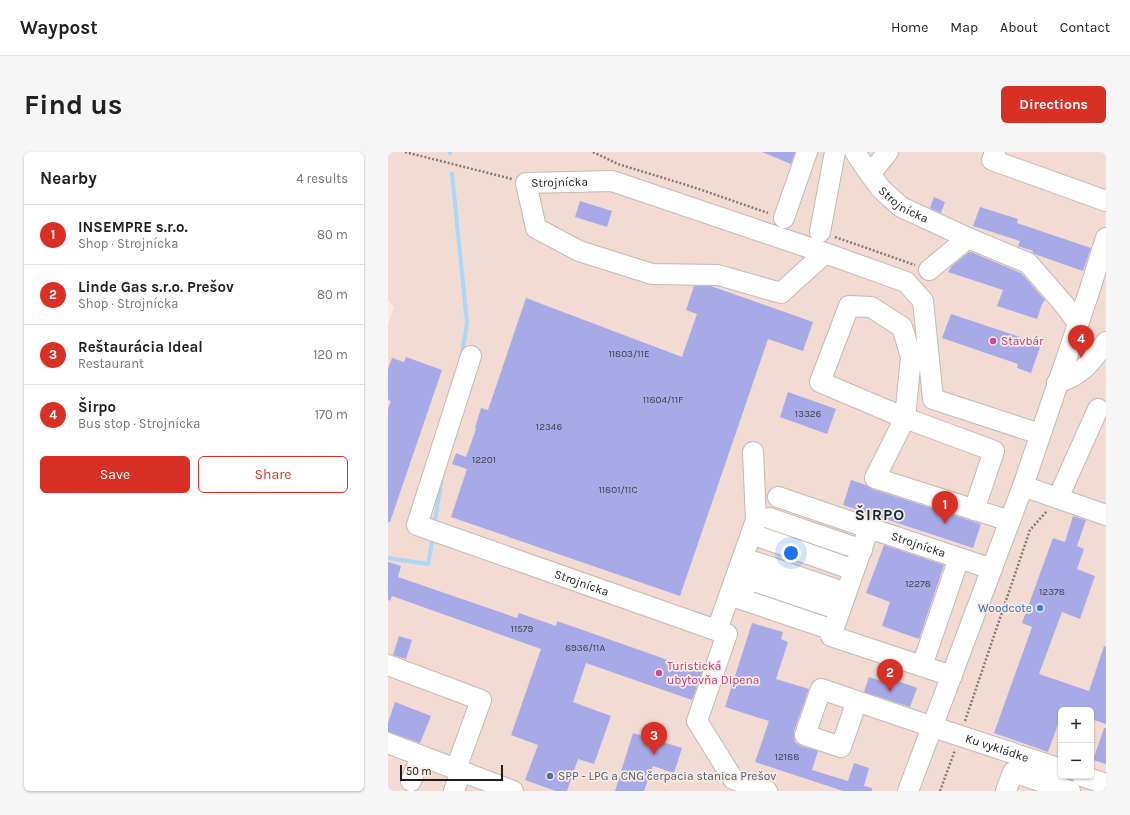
<!DOCTYPE html>
<html lang="en">
<head>
<meta charset="utf-8">
<style>
	body { margin:0; font-family:Karla,sans-serif; background:#f6f6f6; color:#202124 }
	.controls { position:absolute; right:12px; bottom:12px; display:grid; overflow:hidden; border-radius:6px; box-shadow:0 1px 3px #0004 }
	.controls button { width:36px; height:36px; display:grid; place-items:center; padding:0; border:0; border-bottom:1px solid #e0e0e0; background:#fff; color:#202124; font:20px sans-serif }
	.scale { position:absolute; left:12px; bottom:10px; width:103px; box-sizing:border-box; padding-left:4px; border:2px solid #201a18; border-top:0; font-size:11px; line-height:14px; white-space:nowrap; color:#201a18; -webkit-text-stroke:3px #f9eae4; paint-order:stroke }
	.you { position:absolute; left:403px; top:401px; width:14px; height:14px; margin:-10px; border:3px solid #fff; border-radius:50%; background:#1a73e8; box-shadow:0 0 0 6px #1a73e833 }
	.badge { display:grid; place-items:center; width:26px; height:26px; border-radius:50%; background:#d93025; color:#fff; font-size:13px; font-weight:700 }
	.pin { position:absolute; translate:-50% -33px; filter:drop-shadow(0 1px 2px #0008) }
	.pin::after { content:''; position:absolute; top:21px; width:14px; height:12px; background:inherit; clip-path:polygon(0 0,100% 0,50% 100%) }
	.list { margin:0; padding:0; list-style:none }
	h2 { display:flex; justify-content:space-between; align-items:center; height:52px; margin:0; padding:0 16px; font-size:17px }
	h2 small { font-size:13px; font-weight:400; color:#757577 }
	.list li { display:grid; grid-template-columns:26px 1fr auto; gap:12px; align-items:center; box-sizing:border-box; height:60px; padding:0 16px; border-top:1px solid #e0e0e0 }
	.list b { display:block; font-size:15px; white-space:nowrap }
	.list p { margin:0; font-size:13px; white-space:nowrap; color:#757577 }
	.list em { font-size:13px; font-style:normal; color:#757577 }
	.actions { display:flex; gap:8px; padding:12px 16px }
	.actions a { flex:1; padding:9px 0; border:1px solid #d93025; border-radius:6px; text-align:center; font-size:14px; color:#d93025 }
	.actions .main { background:#d93025; color:#fff }
	.map { position:relative; flex:none; width:718px; height:639px; overflow:hidden; border-radius:6px }
	header { display:flex; align-items:center; gap:24px; box-sizing:border-box; height:56px; padding:0 20px; background:#fff; border-bottom:1px solid #e0e0e0 }
	header strong { font-size:19px }
	nav { display:flex; gap:22px; margin-inline-start:auto; font-size:14px }
	.intro { display:flex; align-items:center; justify-content:space-between; box-sizing:border-box; height:96px; padding:0 24px }
	h1 { margin:0; font-size:28px }
	.button { padding:10px 18px; border-radius:6px; background:#d93025; color:#fff; font-size:14px; font-weight:700 }
	main { display:flex; gap:24px; padding:0 24px }
	aside { flex:1; background:#fff; border-radius:6px; box-shadow:0 1px 3px #0004 }
	.map>svg:first-child { display:block }
	.built { fill:#f2dbd2; fill-rule:evenodd }
	.lines { fill:none; stroke-linecap:round; stroke-linejoin:round }
	.stream { stroke:#aad6fc; stroke-width:4 }
	.building { fill:#a8aae7 }
	.minor-casing { stroke:#c6b8b2; stroke-width:22 }
	.path { stroke:#847a76; stroke-width:2.5; stroke-dasharray:2 2; stroke-linecap:butt }
	.minor { stroke:#fff; stroke-width:20 }
	.hotel-dot { fill:#d1479c; stroke:#f9eae4; stroke-width:1.5 }
	.shop-dot { fill:#3f7fe0; stroke:#f9eae4; stroke-width:1.5 }
	.service-dot { fill:#5c6f8a; stroke:#f9eae4; stroke-width:1.5 }
	.labels { text-anchor:middle; stroke-width:3.5; stroke-linejoin:round; paint-order:stroke }
	.number-label { font-size:10px; fill:#423e4c }
	.street-label { font-size:12px; fill:#201a18; stroke:#f9eae4 }
	.hotel-label { font-size:12px; fill:#b23c85; stroke:#f9eae4; text-anchor:start }
	.shop-label { font-size:12px; fill:#366cbe; stroke:#f9eae4; text-anchor:end }
	.service-label { font-size:12px; fill:#4e5e75; stroke:#f9eae4; text-anchor:start }
	.district-label { font-size:16px; font-weight:bold; letter-spacing:1px; fill:#0e2e37; stroke:#f9eae4 }
</style>
</head>
<body>
<header>
<strong>Waypost</strong>
<nav><a>Home</a><a>Map</a><a>About</a><a>Contact</a></nav>
</header>
<div class="intro"><h1>Find us</h1><a class="button">Directions</a></div>
<main>
<aside>
<h2>Nearby<small>4 results</small></h2>
<ul class="list">
<li><span class="badge">1</span><div><b>INSEMPRE s.r.o.</b><p>Shop · Strojnícka</p></div><em>80 m</em></li>
<li><span class="badge">2</span><div><b>Linde Gas s.r.o. Prešov</b><p>Shop · Strojnícka</p></div><em>80 m</em></li>
<li><span class="badge">3</span><div><b>Reštaurácia Ideal</b><p>Restaurant</p></div><em>120 m</em></li>
<li><span class="badge">4</span><div><b>Širpo</b><p>Bus stop · Strojnícka</p></div><em>170 m</em></li>
</ul>
<div class="actions"><a class="main">Save</a><a>Share</a></div>
</aside>
<div class="map">
<svg width="718" height="639" viewBox="0 0 718 639">
	<rect width="100%" height="100%" fill="#f9eae4"/>
	<path class="built" d="M0,0H718V639H0V172L6,155L0,148ZM673,558H703V624H673Z"/>
	<g class="lines">
		<g class="stream">
			<path d="M62,0V1"/>
			<path d="M64,22L79,171L74,204"/>
			<path d="M47,368L54,325"/>
			<path d="M0,406L40,412L44,390"/>
		</g>
	</g>
	<g class="building">
		<path d="M374,0H407L403,12Z"/>
		<path d="M546,45L557,50L553,61L542,56Z"/>
		<path d="M192,49L224,59L219,75L187,65Z"/>
		<path d="M592,55L630,67L629,71L703,96L695,119L649,103L645,101V99L630,94L632,89L585,74Z"/>
		<path d="M581,100H583L633,121L657,148L654,152L649,167L609,154L615,138L560,120L564,114Z"/>
		<path d="M306,134H323L425,170L415,199L380,187L292,444L63,365L79,317L64,312L68,301L78,305L88,277L87,276L93,256L100,258L138,146L294,205L309,162L298,158Z"/>
		<path d="M563,162L653,192L643,221L629,216L630,212L554,186Z"/>
		<path d="M18,205L54,218L2,370H0V257L3,249L0,248V217L4,206L16,210Z"/>
		<path d="M400,240L448,257L439,282L392,265Z"/>
		<path d="M463,328L478,333L484,337L593,372L585,396L455,353Z"/>
		<path d="M685,364L698,368L689,394L696,397L689,417L707,424L692,467L674,460L651,522L701,539L716,494L718,495V572L703,567V558H673V564L660,600L606,581L644,475L634,471L665,386L677,390Z"/>
		<path d="M496,393L556,413L531,487L494,474L502,450L478,441Z"/>
		<path d="M0,410L13,414L10,425L129,466L131,461L168,474L169,469L314,520L304,548L198,511L185,550L223,564L206,612L190,607L179,639H168L137,628L150,593L123,583L153,497L4,444L2,449L0,448Z"/>
		<path d="M364,471L395,480L393,487L400,490L388,527L421,537L406,579V585L407,590L413,594L430,599L424,618L460,629L466,611L481,616L476,634L484,636V639H455L367,610L381,569L337,555Z"/>
		<path d="M11,484L24,488L18,507L5,503Z"/>
		<path d="M481,525L493,529L501,526L529,536L522,555L476,540Z"/>
		<path d="M7,550L43,564L32,591L0,580V571Z"/>
		<path d="M716,576H718V612L705,608Z"/>
		<path d="M245,581L294,596L286,621L265,614L256,639H227Z"/>
	</g>
	<g class="lines">
		<defs>
			<g id="minor">
				<path id="s1" d="M467,0L477,15L493,37L513,55L580,86"/>
				<path d="M607,0L604,8L718,49"/>
				<path d="M482,22L500,0"/>
				<path d="M396,66L419,0"/>
				<path d="M432,80L447,0"/>
				<path id="s2" d="M437,101L393,141L330,123L264,122L191,99L148,76L138,31L224,29L437,101L518,130L535,149L545,247L652,282"/>
				<path d="M541,118L580,86L640,111L674,150L690,171"/>
				<path id="s3" d="M83,204L29,373L339,482L309,569L345,627L379,639"/>
				<path d="M669,231C694,223 703,210 718,190"/>
				<path d="M635,334L718,363"/>
				<path d="M390,345L481,376"/>
				<path d="M670,346L710,257"/>
				<path d="M586,358L606,299L517,266L432,230L461,154L483,155L514,175L523,205L517,266L487,326L622,369"/>
				<path d="M381,366L474,398"/>
				<path d="M372,385L466,418"/>
				<path d="M367,410L458,441"/>
				<path d="M329,478L368,368L365,300"/>
				<path d="M445,478L353,447L360,427L452,458"/>
				<path d="M0,513L93,548L68,617"/>
				<path d="M534,514L571,406"/>
				<path id="s4" d="M564,524L443,484L481,376L604,417"/>
				<path id="s5" d="M469,549L453,595L417,583L433,537L545,575L673,617"/>
				<path d="M0,591L125,639"/>
				<path d="M694,624L718,632"/>
				<path d="M23,629L33,604"/>
				<path d="M66,639L73,620"/>
				<path d="M520,639L635,334L701,140L718,86"/>
				<path d="M618,639L625,620L682,639"/>
			</g>
		</defs>
		<use href="#minor" class="minor-casing"/>
		<g class="path">
			<path d="M17,0L124,27"/>
			<path d="M205,0L230,12L305,35L380,61"/>
			<path d="M447,85L527,113"/>
			<path d="M577,569L642,378L659,359"/>
			<path d="M552,639L567,598"/>
		</g>
		<use href="#minor" class="minor"/>
	</g>
	<g class="hotel-dot">
		<circle cx="605" cy="189" r="4"/>
		<circle cx="271" cy="521" r="4"/>
	</g>
	<circle class="shop-dot" cx="652" cy="456" r="4"/>
	<circle class="service-dot" cx="162" cy="624" r="4"/>
	<g class="labels">
		<g class="number-label">
			<text x="241" y="205">11803/11E</text>
			<text x="275" y="251">11804/11F</text>
			<text x="420" y="265">13326</text>
			<text x="161" y="278">12346</text>
			<text x="96" y="311">12201</text>
			<text x="230" y="341">11801/11C</text>
			<text x="530" y="435">12278</text>
			<text x="664" y="443">12378</text>
			<text x="134" y="480">11579</text>
			<text x="197" y="499">8936/11A</text>
			<text x="399" y="608">12188</text>
		</g>
		<g class="street-label">
			<text dy="4" stroke="none"><textPath href="#s2" startOffset="396">Strojnícka</textPath></text>
			<text dy="4" stroke="none"><textPath href="#s1" startOffset="73">Strojnícka</textPath></text>
			<text dy="4" stroke="none"><textPath href="#s4" startOffset="294">Strojnícka</textPath></text>
			<text dy="4" stroke="none"><textPath href="#s3" startOffset="352">Strojnícka</textPath></text>
			<text dy="4" stroke="none"><textPath href="#s5" startOffset="321">Ku vykládke</textPath></text>
		</g>
		<g class="hotel-label">
			<text x="613" y="193">Stavbár</text>
			<text x="279" y="518">Turistická<tspan x="279" dy="14">ubytovňa Dipena</tspan></text>
		</g>
		<g class="shop-label">
			<text x="644" y="460">Woodcote</text>
		</g>
		<g class="service-label">
			<text x="170" y="628">SPP - LPG a CNG čerpacia stanica Prešov</text>
		</g>
		<g class="district-label">
			<text x="492" y="368">ŠIRPO</text>
		</g>
	</g>
</svg>
<div class="controls">
<button>+</button>
<button>−</button>
</div>
<div class="scale">50 m</div>
<div class="you"></div>
<div class="pin badge" style="left:557px;top:372px">1</div>
<div class="pin badge" style="left:502px;top:540px">2</div>
<div class="pin badge" style="left:266px;top:603px">3</div>
<div class="pin badge" style="left:693px;top:206px">4</div>
</div>
</main>
</body>
</html>
